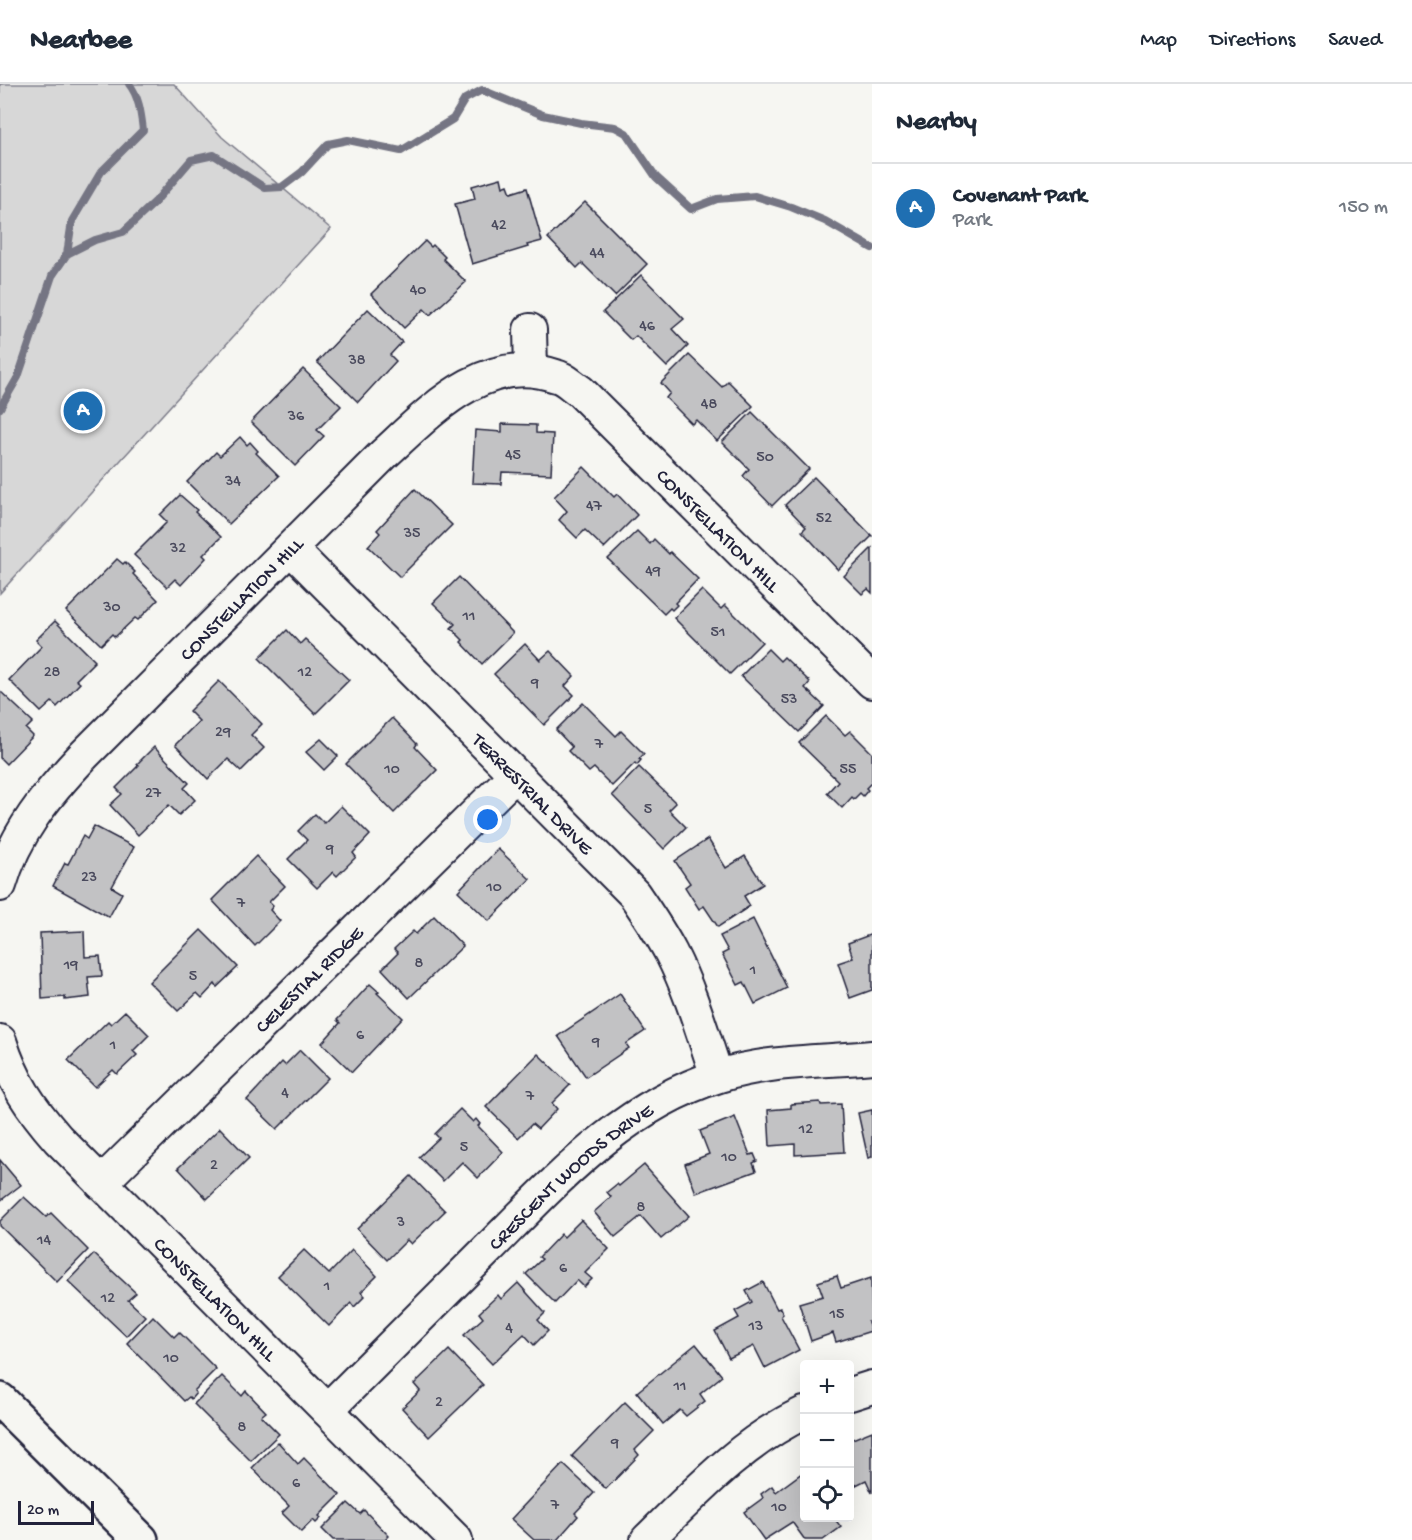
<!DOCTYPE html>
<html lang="en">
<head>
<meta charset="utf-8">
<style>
	body { margin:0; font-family:"Gochi Hand",sans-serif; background:#f6f6f7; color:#1f2937 }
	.controls { position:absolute; right:18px; bottom:18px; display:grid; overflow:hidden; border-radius:6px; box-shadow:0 6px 24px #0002 }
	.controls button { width:54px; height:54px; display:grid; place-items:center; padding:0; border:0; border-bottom:2px solid #e0e1e3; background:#fff; color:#1f2937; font:30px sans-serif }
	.scale { position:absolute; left:18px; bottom:15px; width:76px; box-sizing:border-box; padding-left:6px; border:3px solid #22223b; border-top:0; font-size:16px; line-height:21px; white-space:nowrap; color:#22223b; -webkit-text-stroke:4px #f6f6f2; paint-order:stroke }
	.you { position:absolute; left:488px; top:736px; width:21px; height:21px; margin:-15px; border:4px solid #fff; border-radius:50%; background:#1a73e8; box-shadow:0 0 0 9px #1a73e833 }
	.badge { display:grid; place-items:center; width:39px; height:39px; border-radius:50%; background:#1f6fb2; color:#fff; font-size:20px; font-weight:700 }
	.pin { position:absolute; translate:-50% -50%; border:3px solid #fff; box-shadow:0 2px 6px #0006 }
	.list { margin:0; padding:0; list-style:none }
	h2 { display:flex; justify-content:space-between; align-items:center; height:78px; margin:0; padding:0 24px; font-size:26px }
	h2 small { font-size:20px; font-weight:400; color:#747a83 }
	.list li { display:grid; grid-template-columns:39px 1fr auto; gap:18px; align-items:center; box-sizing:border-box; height:90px; padding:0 24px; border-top:2px solid #e0e1e3 }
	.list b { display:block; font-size:22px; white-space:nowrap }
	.list p { margin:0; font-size:20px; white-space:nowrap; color:#747a83 }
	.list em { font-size:20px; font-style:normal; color:#747a83 }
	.icon { flex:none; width:33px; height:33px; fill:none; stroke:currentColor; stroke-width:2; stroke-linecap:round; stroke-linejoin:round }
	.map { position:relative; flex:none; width:872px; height:1456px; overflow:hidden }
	header { display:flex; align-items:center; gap:36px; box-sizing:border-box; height:84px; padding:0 30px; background:#fff; border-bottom:2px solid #e0e1e3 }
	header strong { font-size:28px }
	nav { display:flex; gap:33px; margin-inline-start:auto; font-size:21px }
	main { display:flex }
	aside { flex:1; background:#fff }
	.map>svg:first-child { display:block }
	.green { fill:#d7d7d7; stroke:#7c7c89; stroke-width:1.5 }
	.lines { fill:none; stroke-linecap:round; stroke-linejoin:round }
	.stream { stroke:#757583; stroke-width:8 }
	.building { fill:#c2c2c4; stroke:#22223b; stroke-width:1.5 }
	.minor-casing { stroke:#22223b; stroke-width:36 }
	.major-casing { stroke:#22223b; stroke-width:38 }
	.minor { stroke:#f6f6f2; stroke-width:32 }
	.major { stroke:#f6f6f2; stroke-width:33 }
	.labels { text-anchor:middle; stroke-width:5; stroke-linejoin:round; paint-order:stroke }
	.number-label { font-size:16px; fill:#4a4a5d }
	.street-label { font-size:20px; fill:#22223b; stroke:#f6f6f2 }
</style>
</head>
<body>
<header>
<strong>Nearbee</strong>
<nav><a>Map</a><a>Directions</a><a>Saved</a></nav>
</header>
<main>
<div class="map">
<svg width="872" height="1456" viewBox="0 0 872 1456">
	<rect width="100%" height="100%" fill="#f6f6f2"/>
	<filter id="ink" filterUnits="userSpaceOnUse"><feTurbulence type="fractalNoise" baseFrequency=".0167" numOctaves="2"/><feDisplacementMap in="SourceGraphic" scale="12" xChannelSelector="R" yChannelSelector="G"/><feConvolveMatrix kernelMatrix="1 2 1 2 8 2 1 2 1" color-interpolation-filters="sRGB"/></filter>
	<g filter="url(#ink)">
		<path class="green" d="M0,0H174L222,53L331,145L0,509Z"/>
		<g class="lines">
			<g class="stream">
				<path d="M67,170L95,156L123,148L155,118L191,76L214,71L265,104L282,103L302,88L328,60L348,56L401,67L453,35L465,15L482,6L543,31L581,39L615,43L626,49L656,93L691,125L717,115L755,112L791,123L825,137L872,164"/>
				<path d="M0,324L18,293L52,192L67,170L72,137L101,88L143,46C141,30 139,12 129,0"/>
			</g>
		</g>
		<g class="building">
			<path d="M501,94L503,103L508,101L511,109L527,104L542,157L527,161L528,163L472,180L455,120L475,115L472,102Z"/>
			<path d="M585,118L647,180L615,212L582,179L577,184L548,154Z"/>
			<path d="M425,157L431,163L433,161L445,173L443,175L466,198L430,231L424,225L404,244L371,210Z"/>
			<path d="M641,191L684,235L672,245L688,262L667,283L636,252L631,256L603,228Z"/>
			<path d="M368,225L402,258L390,271L396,277L358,318L317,278Z"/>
			<path d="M689,271L722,303L728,297L753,322L717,357L696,336L692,340L666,314L670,309L661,299Z"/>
			<path d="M303,285L341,322L317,346L324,352L295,382L251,338Z"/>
			<path d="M752,328L809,385L772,422L743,392L749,385L722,358Z"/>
			<path d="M502,340L536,341V349L553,350L551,390L502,388L501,400L472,399L475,346L502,348Z"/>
			<path d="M240,353L247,361L250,358L258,367L256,369L279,392L229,440L187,398L216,368L220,372Z"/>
			<path d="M584,383L614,413L617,410L637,431L604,464L585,446L577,454L559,436L567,427L554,413Z"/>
			<path d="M814,393L872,452L838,486L802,447L806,443L785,421Z"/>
			<path d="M415,405L452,441L400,493L368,462L380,449L377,446Z"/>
			<path d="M180,411L197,426L195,428L221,453L203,471L206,474L181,501L175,495L167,503L134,471L167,438L160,431Z"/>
			<path d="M637,447L650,460L654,455L669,470L670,468L698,495L675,519L677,521L672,526L670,524L664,530L608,475Z"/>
			<path d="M872,464V509L868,505L862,510L844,492Z"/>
			<path d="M117,475L123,480L125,478L135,488L133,490L158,516L138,536L135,534L115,553L112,550L101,561L66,527Z"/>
			<path d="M459,493L513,549L482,580L461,558L463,556L451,544L455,540L433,519Z"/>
			<path d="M702,506L721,525L725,521L762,558L730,590L674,534Z"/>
			<path d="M55,537L95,577L76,596L80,599L57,623L52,618L41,628L9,596L42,562L36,556Z"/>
			<path d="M287,546L300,560L305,555L349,596L315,630L259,574Z"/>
			<path d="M525,560L540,576L550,567L574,592L565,602L574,611L544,641L494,590Z"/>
			<path d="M768,565L780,577L784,573L810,598L805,604L824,622L799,648L741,592Z"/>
			<path d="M219,597L262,640L251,651L264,664L241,687L228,675L208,695L175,661L199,637L189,627Z"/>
			<path d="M0,607L33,638L26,645L33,652L6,680L0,674Z"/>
			<path d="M583,619L616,652L621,647L644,670L639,675L641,676L637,681L635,679L612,702L594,684L589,688L568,667L572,663L556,646Z"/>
			<path d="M826,632L845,651L850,647L872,669V698L866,704L868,706L863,712L860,709L854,715L852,713L842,724L827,709L838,697L799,659Z"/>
			<path d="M392,634L417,660L415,663L437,686L394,729L346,680Z"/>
			<path d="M321,655L338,672L324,686L306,668Z"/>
			<path d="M154,663L189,699L184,704L195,716L179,731L169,721L138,751L110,721L122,710L116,704L139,681L137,680Z"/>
			<path d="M639,683L676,719L669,726L686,743L664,765L612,711Z"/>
			<path d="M341,722L370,751L353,769L356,773L337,792L333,788L317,804L288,775L307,756L298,747L315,730L324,739Z"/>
			<path d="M94,742L134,763L112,803L122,809L109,833L53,802L65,779L68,780L83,752L87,755Z"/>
			<path d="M708,755L726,784L745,772L763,800L744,812L750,822L718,843L704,822L699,825L685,803L690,799L675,777Z"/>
			<path d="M498,765L530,795L489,837L458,807Z"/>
			<path d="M256,772L285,802L269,818L273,822L270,826L280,837L255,862L212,816Z"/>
			<path d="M434,832L463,862L409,914L382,885L398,869L394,865L413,847L416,850Z"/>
			<path d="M753,835L787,904L755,920L744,898L738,901L722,870L728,867L720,852Z"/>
			<path d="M201,846L238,883L217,903L215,900L202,914L197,909L178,927L149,898Z"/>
			<path d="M84,847L85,873L100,872L102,892L88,893L90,913L65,916V913L42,915L40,849Z"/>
			<path d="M872,850V906L850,914L838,879L853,874L848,859Z"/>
			<path d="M370,900L379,908L377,909L403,934L352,988L322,959L340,939L337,936Z"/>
			<path d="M620,910L645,947L626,960L629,964L586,993L558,952Z"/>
			<path d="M125,927L149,951L133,967L137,971L117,990L113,986L95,1003L68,976L108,937L111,940Z"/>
			<path d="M300,966L328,994L277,1045L247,1016L282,978L285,981Z"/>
			<path d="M538,970L570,1001L552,1019L557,1025L538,1045L532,1040L518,1054L486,1023Z"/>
			<path d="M820,1018L821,1021L841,1020L844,1068L795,1071V1060L770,1062L768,1026L791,1024V1020Z"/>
			<path d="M460,1025L473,1038L476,1035L480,1040L478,1042L503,1068L478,1094L462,1078L443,1097L419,1073L439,1054L435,1050Z"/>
			<path d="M872,1026V1073L868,1074L858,1029Z"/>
			<path d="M735,1033L750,1071L754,1070L757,1077L753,1079L756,1087L696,1109L685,1080L709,1070L700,1047Z"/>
			<path d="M220,1044L249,1074L207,1115L178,1084Z"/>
			<path d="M0,1076L21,1101L0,1117Z"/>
			<path d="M644,1081L689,1132L661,1155L641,1132L615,1153L594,1128L611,1113L607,1108L617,1100L619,1102Z"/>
			<path d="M411,1092L445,1127L411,1160L407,1156L387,1176L357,1145Z"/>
			<path d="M24,1113L46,1133L51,1129L88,1166L57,1198L0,1142V1137Z"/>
			<path d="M581,1136L609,1165L585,1189L592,1195L584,1203L577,1196L555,1219L526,1190L542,1175L539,1173L561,1150L564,1153Z"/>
			<path d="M304,1166L329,1190L352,1166L377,1192L361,1208L365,1212L354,1223L351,1219L329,1242L278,1192Z"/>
			<path d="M94,1170L136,1209L128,1216L145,1232L126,1252L68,1197Z"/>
			<path d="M837,1192L841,1204L871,1194L872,1237L868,1238L871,1247L836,1258L833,1249L811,1257L799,1219L823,1212L818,1198Z"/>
			<path d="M763,1198L777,1225L780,1224L783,1230L781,1232L799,1266L765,1284L754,1262L729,1274L715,1247L739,1234L735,1227L752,1218L746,1207Z"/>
			<path d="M518,1199L545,1229L538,1236L548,1247L534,1261L524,1250L492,1280L464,1251L483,1234L479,1229L498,1211L501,1215Z"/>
			<path d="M153,1232L174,1253L179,1248L216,1285L194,1307L196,1309L191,1315L189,1313L184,1317L127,1259Z"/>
			<path d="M696,1260L722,1292L700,1310L705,1317L686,1332L680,1326L663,1340L637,1308Z"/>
			<path d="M449,1266L483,1301L429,1353L402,1324L420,1307L414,1300Z"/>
			<path d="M222,1292L242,1312L246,1307L266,1328L261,1332L279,1350L251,1377L194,1320Z"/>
			<path d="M625,1318L654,1347L635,1366L639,1371L606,1405L572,1372Z"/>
			<path d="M872,1347V1409L866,1396L850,1404V1356Z"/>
			<path d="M278,1358L298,1380L304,1374L340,1411L319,1432L321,1434L316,1439L313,1436L301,1448L282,1429L289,1422L252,1384Z"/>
			<path d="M563,1380L594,1409L575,1429L578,1432L557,1456H534L511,1435Z"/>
			<path d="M802,1389L804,1393V1434H834L841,1443L823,1456H805L792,1438L764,1456L744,1428L763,1414L761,1410L772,1402L776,1408Z"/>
			<path d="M348,1419L360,1430L364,1426L389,1452L385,1456H333L322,1445Z"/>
		</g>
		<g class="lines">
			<defs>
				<g id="minor">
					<path d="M530,246L531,285"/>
					<path id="s1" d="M291,465L634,810C647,829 660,848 671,869C691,908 703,951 717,992"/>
					<path id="s2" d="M0,801C15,749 47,710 84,671L384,370C431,327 486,267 556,292C565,294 572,302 580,307L872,598"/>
					<path id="s3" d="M0,957C13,998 30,1023 58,1055L456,1456"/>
					<path id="s4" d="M101,1099L515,691"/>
					<path d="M850,1310L872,1303"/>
					<path id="s5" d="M327,1326C379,1274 432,1221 485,1168C554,1099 622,1022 719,992C768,976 821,978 872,973"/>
					<path d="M647,1456C695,1409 743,1357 804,1329"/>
				</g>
				<path id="major" d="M0,1316L141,1456"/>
			</defs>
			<use href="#minor" class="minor-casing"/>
			<use href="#major" class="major-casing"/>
			<use href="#minor" class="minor"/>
			<use href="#major" class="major"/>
		</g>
	</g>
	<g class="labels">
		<g class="number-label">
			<text x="499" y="145">42</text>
			<text x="597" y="173">44</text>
			<text x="418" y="210">40</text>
			<text x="647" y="246">46</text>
			<text x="357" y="280">38</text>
			<text x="709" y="324">48</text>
			<text x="296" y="336">36</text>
			<text x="513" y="375">45</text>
			<text x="765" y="377">50</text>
			<text x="233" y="401">34</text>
			<text x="594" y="426">47</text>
			<text x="824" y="438">52</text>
			<text x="412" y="453">35</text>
			<text x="178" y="468">32</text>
			<text x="653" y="491">49</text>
			<text x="112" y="527">30</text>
			<text x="469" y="536">11</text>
			<text x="718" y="552">51</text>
			<text x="52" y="592">28</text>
			<text x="305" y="592">12</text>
			<text x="535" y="603">9</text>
			<text x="789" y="619">53</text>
			<text x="223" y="652">29</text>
			<text x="599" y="664">7</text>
			<text x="392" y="689">10</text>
			<text x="848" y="689">55</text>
			<text x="153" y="713">27</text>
			<text x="648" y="729">5</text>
			<text x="330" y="769">9</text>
			<text x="89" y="797">23</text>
			<text x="494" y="807">10</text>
			<text x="241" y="823">7</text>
			<text x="419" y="883">8</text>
			<text x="71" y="885">19</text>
			<text x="753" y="890">1</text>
			<text x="193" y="896">5</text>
			<text x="360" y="955">6</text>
			<text x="596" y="962">9</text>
			<text x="113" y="965">1</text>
			<text x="285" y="1013">4</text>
			<text x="530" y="1016">7</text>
			<text x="806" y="1049">12</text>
			<text x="464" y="1067">5</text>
			<text x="729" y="1077">10</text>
			<text x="214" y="1085">2</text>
			<text x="641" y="1127">8</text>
			<text x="401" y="1142">3</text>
			<text x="44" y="1160">14</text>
			<text x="563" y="1188">6</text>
			<text x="327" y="1206">1</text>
			<text x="108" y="1218">12</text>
			<text x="837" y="1234">15</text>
			<text x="756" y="1246">13</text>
			<text x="509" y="1248">4</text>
			<text x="171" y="1278">10</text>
			<text x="680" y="1306">11</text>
			<text x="439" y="1322">2</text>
			<text x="242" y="1347">8</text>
			<text x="615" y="1363">9</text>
			<text x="296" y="1403">6</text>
			<text x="555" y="1425">7</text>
			<text x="779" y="1427">10</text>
		</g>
		<g class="street-label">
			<text dy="7" stroke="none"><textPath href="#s2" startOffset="1006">CONSTELLATION HILL</textPath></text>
			<text dy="7" stroke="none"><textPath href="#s2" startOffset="378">CONSTELLATION HILL</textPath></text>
			<text dy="7" stroke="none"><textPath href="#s1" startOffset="344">TERRESTRIAL DRIVE</textPath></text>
			<text dy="7" stroke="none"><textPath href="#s4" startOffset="291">CELESTIAL RIDGE</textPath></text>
			<text dy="7" stroke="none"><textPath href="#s5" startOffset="338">CRESCENT WOODS DRIVE</textPath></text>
			<text dy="7" stroke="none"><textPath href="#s3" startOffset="339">CONSTELLATION HILL</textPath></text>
		</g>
	</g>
</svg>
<div class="controls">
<button>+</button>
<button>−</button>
<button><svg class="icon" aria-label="locate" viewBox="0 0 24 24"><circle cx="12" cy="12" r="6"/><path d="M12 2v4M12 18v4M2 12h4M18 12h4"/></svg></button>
</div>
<div class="scale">20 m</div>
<div class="you"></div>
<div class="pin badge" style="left:83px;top:327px">A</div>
</div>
<aside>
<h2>Nearby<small></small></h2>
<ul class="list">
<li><span class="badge">A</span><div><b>Covenant Park</b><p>Park</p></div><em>150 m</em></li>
</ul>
</aside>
</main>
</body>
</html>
